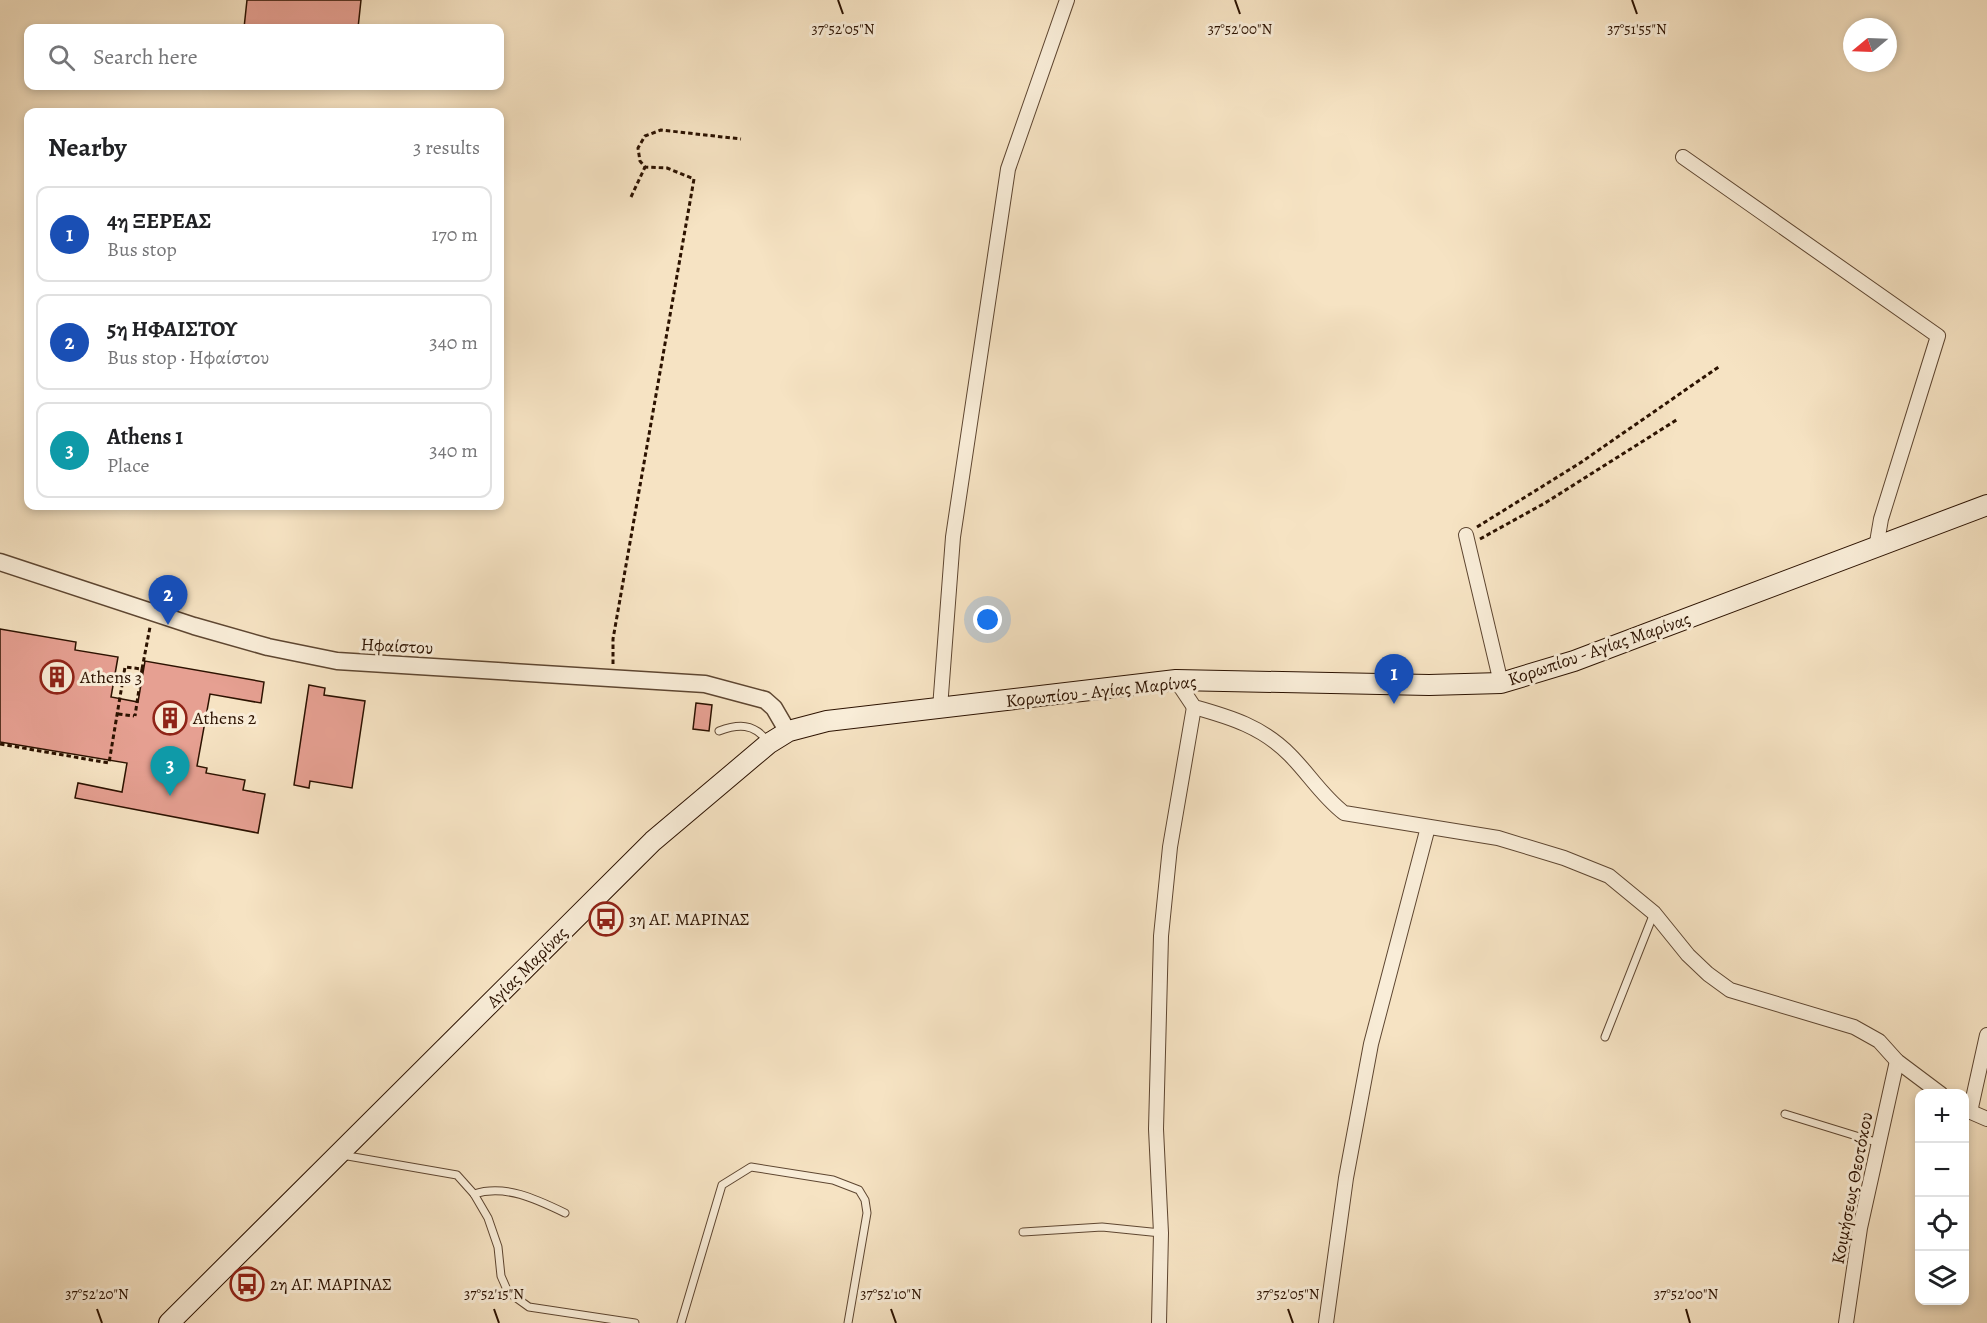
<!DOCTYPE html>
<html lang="en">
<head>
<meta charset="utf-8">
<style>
	body { margin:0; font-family:Alegreya,serif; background:#f2f2f2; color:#202124 }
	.controls { position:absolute; right:18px; bottom:18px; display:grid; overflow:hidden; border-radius:12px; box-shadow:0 3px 9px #0003 }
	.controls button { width:54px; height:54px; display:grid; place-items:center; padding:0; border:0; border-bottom:2px solid #e0e0e0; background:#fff; color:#202124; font:30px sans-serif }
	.compass { position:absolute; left:1843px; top:18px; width:54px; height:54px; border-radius:50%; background:#fff; box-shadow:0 3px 9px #0003; rotate:251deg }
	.you { position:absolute; left:988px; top:620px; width:21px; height:21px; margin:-15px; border:4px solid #fff; border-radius:50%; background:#1a73e8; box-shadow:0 0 0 9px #1a73e833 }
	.badge { display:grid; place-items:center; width:39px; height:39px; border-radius:50%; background:#8f2418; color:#fff; font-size:20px; font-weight:700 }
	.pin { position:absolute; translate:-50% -50px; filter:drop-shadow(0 2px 3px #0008) }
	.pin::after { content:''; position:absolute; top:32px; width:21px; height:18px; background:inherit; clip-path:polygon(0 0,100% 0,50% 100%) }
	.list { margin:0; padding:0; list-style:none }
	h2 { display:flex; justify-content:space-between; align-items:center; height:78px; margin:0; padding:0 24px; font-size:26px }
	h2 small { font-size:20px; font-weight:400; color:#757577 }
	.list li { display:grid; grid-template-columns:39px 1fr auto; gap:18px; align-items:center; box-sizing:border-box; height:96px; margin:0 12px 12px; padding:0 12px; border:2px solid #e0e0e0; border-radius:12px }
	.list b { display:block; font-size:22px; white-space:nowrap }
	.list p { margin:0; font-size:20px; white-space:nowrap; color:#757577 }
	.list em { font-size:20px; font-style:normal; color:#757577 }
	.icon { flex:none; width:33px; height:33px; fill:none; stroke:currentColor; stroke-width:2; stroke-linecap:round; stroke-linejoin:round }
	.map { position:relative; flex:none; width:1987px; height:1323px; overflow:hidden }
	.search { position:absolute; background:#fff; box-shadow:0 3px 9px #0003; left:24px; top:24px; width:480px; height:66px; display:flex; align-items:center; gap:15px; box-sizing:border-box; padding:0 21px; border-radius:12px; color:#757577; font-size:22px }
	.panel { position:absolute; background:#fff; box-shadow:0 3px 9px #0003; left:24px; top:108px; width:480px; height:402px; border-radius:12px }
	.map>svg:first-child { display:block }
	.building { fill:#e6a092; stroke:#2c1200; stroke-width:1.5 }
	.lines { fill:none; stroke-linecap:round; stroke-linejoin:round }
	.service-casing { stroke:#5e4631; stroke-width:9 }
	.minor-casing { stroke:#5e4631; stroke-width:16 }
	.tertiary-casing { stroke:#5e4631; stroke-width:19 }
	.secondary-casing { stroke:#2c1200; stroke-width:22 }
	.path { stroke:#2c1200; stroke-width:3; stroke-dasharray:4.5 3; stroke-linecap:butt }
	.service { stroke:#f9edd8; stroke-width:7 }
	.minor { stroke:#f9edd8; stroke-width:14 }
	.tertiary { stroke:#f9edd8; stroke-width:16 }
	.secondary { stroke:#f9edd8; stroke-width:20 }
	.ticks { fill:none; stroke:#2c1200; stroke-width:2 }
	.labels { text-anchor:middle; stroke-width:6; stroke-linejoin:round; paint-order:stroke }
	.street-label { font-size:18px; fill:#2c1200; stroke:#f9edd8 }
	.poi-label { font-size:18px; fill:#2c1200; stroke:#f9edd8; text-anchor:start }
	.ticks-label { font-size:15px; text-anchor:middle; fill:#2c1200; stroke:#f9edd8; stroke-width:6; stroke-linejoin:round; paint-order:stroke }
</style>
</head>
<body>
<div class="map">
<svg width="1987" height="1323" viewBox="0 0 1987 1323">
	<rect width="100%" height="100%" fill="#f6e3c3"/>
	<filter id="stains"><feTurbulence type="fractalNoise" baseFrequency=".00333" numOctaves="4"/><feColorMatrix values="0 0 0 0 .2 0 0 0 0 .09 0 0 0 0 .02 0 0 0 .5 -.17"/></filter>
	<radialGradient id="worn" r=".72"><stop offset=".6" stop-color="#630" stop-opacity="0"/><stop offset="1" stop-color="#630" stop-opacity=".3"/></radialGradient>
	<g class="building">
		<path d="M247,0H361L358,28H244Z"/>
		<path d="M0,629L76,642L75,650L118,657L111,697L138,702L145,661L264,682L261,703L210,694L197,766L207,768L206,773L245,780L243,790L265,794L258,833L75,798L78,783L122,792L127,763L0,742Z"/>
		<path d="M309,685L325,688L324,695L365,701L352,788L310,781L309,788L294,785Z"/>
		<path d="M696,703L712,705L709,731L693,729Z"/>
	</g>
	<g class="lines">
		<defs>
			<g id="service">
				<path d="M719,731C738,724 754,723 767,741"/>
				<path d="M1605,1037L1654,913"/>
				<path d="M1785,1114L1879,1143"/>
				<path d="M342,1155L457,1175L474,1194L488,1218L498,1247L501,1276L508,1292L529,1307L635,1323"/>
				<path d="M474,1194C505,1184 536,1199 565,1213"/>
				<path d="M1023,1232L1102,1227L1161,1233"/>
				<path d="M681,1323L722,1185L751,1167L833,1180L859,1190L865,1200L867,1213L848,1323"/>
			</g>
			<g id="minor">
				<path d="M1683,157L1938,336L1881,519L1876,548"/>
				<path d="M1466,535L1501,683"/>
				<path d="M1176,680L1194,707C1230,717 1263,727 1290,755C1309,774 1322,796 1344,813L1498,838L1564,858L1609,876L1654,913L1688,955L1708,974L1730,990L1854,1027L1879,1041L1897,1061L1941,1094"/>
				<path d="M940,708L953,537L1008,169L1067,0"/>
				<path d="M1964,1109L1987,1119"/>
				<path d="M1970,1112L1987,1035"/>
				<path d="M1159,1323L1161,1233L1156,1129L1161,936L1170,847L1194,707"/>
				<path d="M1326,1323L1346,1178L1371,1044L1428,827"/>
				<path d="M1846,1323L1860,1228L1897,1061"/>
			</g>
			<path id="tertiary" d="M0,562L194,626L268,647L337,661L705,684L765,700L774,708L788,732"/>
			<path id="secondary" d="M169,1323L653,841L768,744L789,731L827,721L1176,680L1429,685L1501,683L1574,661L1987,505"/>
		</defs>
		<use href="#service" class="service-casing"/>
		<use href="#minor" class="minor-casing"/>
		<use href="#tertiary" class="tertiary-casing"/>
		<use href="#secondary" class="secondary-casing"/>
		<g class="path">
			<path d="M631,197L645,167"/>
			<path d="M1477,527L1580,463L1720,366"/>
			<path d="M1480,539L1545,503L1678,419"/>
			<path d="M613,664V639L694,179L667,168L645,167L640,161L638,148L645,136L661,130L741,139"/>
			<path d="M142,669L150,627"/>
			<path d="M118,714L134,716"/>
			<path d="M0,744L109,763L125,667L142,669L135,716"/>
		</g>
		<use href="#service" class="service"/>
		<use href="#minor" class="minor"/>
		<use href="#tertiary" class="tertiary"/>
		<use href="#secondary" class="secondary"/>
	</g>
	<path class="ticks" d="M838,0L843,14M1235,0L1240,14M1632,0L1637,14M97,1309L102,1323M494,1309L499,1323M891,1309L896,1323M1288,1309L1293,1323M1686,1309L1690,1323"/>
	<defs>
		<symbol id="building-ring" viewBox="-11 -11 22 22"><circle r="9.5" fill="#f9edd8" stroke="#8f2418" stroke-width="1.5"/><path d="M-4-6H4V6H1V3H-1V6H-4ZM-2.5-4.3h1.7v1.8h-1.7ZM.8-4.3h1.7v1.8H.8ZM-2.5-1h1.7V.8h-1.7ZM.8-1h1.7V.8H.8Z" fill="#8f2418"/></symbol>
		<symbol id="bus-ring" viewBox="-11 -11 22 22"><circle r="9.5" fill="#f9edd8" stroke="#8f2418" stroke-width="1.5"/><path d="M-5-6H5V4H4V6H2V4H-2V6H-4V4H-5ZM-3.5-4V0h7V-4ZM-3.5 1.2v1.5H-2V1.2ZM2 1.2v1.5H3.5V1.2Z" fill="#8f2418"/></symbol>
	</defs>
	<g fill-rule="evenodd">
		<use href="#building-ring" x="38" y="658" width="38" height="38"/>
		<use href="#building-ring" x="151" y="699" width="38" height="38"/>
		<use href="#bus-ring" x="587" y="900" width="38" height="38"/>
		<use href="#bus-ring" x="228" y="1265" width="38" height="38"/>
	</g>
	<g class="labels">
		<g class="street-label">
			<text transform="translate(397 646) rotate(3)" y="6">Ηφαίστου</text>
			<text transform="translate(1599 649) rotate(-19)" y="6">Κορωπίου - Αγίας Μαρίνας</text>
			<text transform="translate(1101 691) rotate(-6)" y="6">Κορωπίου - Αγίας Μαρίνας</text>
			<text transform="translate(527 967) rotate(-45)" y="6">Αγίας Μαρίνας</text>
			<text transform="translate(1852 1188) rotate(-79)" y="6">Κοιμήσεως Θεοτόκου</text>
		</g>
		<g class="poi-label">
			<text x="80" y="683">Athens 3</text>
			<text x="193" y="724">Athens 2</text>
			<text x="629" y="925">3η ΑΓ. ΜΑΡΙΝΑΣ</text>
			<text x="270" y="1290">2η ΑΓ. ΜΑΡΙΝΑΣ</text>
		</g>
	</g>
	<g class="ticks-label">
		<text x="1637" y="34">37°51'55"N</text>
		<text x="843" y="34">37°52'05"N</text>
		<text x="1240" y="34">37°52'00"N</text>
		<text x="97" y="1299">37°52'20"N</text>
		<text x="494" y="1299">37°52'15"N</text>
		<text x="891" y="1299">37°52'10"N</text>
		<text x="1288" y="1299">37°52'05"N</text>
		<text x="1686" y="1299">37°52'00"N</text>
	</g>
	<rect width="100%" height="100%" filter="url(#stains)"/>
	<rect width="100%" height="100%" fill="url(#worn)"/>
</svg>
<div class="controls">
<button>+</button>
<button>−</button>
<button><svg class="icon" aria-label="locate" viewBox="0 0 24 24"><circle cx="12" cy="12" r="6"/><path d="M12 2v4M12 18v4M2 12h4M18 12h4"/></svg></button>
<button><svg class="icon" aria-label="layers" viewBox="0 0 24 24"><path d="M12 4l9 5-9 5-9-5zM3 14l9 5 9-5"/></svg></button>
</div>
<svg class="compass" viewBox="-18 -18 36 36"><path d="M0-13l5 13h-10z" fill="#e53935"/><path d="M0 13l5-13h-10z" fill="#757577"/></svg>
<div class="you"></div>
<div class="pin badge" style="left:1394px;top:704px;background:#1a4fb4">1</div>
<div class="pin badge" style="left:168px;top:625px;background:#1a4fb4">2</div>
<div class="pin badge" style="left:170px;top:796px;background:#0f9aa8">3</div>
<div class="search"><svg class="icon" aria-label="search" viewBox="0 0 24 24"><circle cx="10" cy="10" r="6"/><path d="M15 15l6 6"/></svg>Search here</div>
<section class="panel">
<h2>Nearby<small>3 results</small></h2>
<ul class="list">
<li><span class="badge" style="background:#1a4fb4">1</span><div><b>4η ΞΕΡΕΑΣ</b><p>Bus stop</p></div><em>170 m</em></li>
<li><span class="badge" style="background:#1a4fb4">2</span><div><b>5η ΗΦΑΙΣΤΟΥ</b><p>Bus stop · Ηφαίστου</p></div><em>340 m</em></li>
<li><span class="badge" style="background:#0f9aa8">3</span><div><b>Athens 1</b><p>Place</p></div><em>340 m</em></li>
</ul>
</section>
</div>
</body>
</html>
